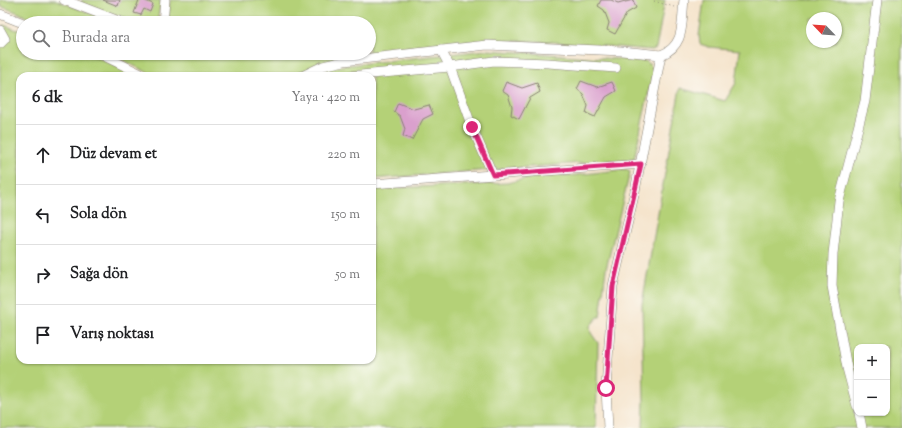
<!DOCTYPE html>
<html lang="tr">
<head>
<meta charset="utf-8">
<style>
	body { margin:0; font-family:"Sorts Mill Goudy",serif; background:#f6f6f6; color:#202124 }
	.controls { position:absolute; right:12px; bottom:12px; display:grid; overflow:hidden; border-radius:8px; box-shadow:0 1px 3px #0004 }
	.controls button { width:36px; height:36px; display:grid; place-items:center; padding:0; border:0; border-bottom:1px solid #e0e0e0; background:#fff; color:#202124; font:20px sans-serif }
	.compass { position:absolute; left:806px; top:12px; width:36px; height:36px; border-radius:50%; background:#fff; box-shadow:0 1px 3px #0004; rotate:295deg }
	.stop { position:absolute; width:12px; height:12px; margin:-9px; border:3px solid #db2777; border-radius:50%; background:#fff }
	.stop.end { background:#db2777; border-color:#fff; box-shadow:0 1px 4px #0008 }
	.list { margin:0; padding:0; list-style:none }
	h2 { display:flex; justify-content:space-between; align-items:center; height:52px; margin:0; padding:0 16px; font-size:17px }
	h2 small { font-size:13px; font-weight:400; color:#757577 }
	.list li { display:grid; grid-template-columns:26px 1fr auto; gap:12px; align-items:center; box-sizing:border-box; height:60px; padding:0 16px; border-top:1px solid #e0e0e0 }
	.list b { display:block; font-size:15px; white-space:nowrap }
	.list em { font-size:13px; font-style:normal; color:#757577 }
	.icon { flex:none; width:22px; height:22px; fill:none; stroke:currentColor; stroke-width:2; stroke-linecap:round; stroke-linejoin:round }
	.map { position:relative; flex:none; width:902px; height:428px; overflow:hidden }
	.search { position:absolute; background:#fff; box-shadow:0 1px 3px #0004; left:16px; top:16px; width:360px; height:44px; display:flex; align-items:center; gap:10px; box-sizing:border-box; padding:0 14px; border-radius:22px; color:#757577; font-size:15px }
	.panel { position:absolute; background:#fff; box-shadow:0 1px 3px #0004; left:16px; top:72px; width:360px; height:292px; border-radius:12px }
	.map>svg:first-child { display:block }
	.green { fill:#b4d177; stroke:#68764a; fill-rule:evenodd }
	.building { fill:#daa0cd }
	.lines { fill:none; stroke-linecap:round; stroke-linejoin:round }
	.minor-casing { stroke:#888074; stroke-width:10 }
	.path { stroke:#888074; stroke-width:1; stroke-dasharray:1 3; stroke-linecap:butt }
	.minor { stroke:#fff; stroke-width:9 }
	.route { stroke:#db2777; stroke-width:5 }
</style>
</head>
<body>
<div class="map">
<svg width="902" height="428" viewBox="0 0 902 428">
	<rect width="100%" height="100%" fill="#fdfcf7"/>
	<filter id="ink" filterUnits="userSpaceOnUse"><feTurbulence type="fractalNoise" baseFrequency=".025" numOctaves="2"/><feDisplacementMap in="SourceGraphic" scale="8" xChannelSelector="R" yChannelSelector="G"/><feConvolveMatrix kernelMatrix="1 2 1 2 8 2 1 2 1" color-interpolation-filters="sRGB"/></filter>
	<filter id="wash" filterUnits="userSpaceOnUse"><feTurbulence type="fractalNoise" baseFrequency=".012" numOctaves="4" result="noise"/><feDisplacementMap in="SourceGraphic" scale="16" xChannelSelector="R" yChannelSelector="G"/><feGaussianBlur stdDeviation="0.9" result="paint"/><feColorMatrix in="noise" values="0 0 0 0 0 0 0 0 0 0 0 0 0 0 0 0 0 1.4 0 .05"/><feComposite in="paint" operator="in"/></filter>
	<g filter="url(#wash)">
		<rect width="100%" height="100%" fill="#f5e4cc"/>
		<g class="green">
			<path d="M0,0H56L116,23H42L38,20L30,19L19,13L0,6Z"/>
			<path d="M82,0H161L157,23H134L81,3Z"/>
			<path d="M170,0H665L656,48L652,50C603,46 553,40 503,41C458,41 413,48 369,53V23H168Z"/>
			<path d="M704,0H902V428H643L644,401L642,304L680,88L725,101L736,83L740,50L709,47L700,44L699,36ZM812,18H836V42H812ZM857,347H887V413H857Z"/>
			<path d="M3,25L23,32V53H82L90,56L98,57L135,76H20V360H372V189L507,183L551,173L568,176L627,169L630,172L606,269L600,317H598L590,326L591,333L598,343L596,428H0V47Z"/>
			<path d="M487,50L646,61L652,67L653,73L634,159L372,179V76H313L331,67Z"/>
			<path d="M108,53H368L353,55L324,62L295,76H155Z"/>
		</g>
		<g id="blocks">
			<g class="building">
				<path d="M103,0H120L118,6Z"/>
				<path d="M139,0H144L153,4L150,12L144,9L141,15L134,13Z"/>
				<path d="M601,0H611L618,3L625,1V2L633,0L636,8L627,13L615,34L607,30L609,23L604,10L598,6Z"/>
				<path d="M581,81L597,87L612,82L616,91L606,97L595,117L586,113L588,106L583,94L577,89Z"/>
				<path d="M506,82L522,88L537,83L540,92L530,98L519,119L511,115L512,107L508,95L502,91Z"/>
				<path d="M398,103L414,109L429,105L433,114L423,119L412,140L403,136L405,129L400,116L394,112Z"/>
			</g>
		</g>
	</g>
	<g filter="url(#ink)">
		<use href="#blocks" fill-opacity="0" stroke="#888074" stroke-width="1"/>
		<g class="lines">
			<defs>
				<g id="minor">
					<path d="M64,0L124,23"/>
					<path d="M0,14L23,23"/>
					<path d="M163,23L165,0"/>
					<path d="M0,30L5,39L0,44"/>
					<path d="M441,50L450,67L472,127L493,175"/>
					<path d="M98,53L145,76"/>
					<path d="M302,76L323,66L344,61L487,45L622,51L661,55"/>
					<path d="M349,76L450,67L494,61L548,63L616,68"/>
					<path d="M372,184L641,164"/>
					<path d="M857,406L847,368L832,286L833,254L839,201L865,101L877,0"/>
					<path d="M859,413L862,428"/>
					<path d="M608,428L606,388L613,286L635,191L661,55C686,45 681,23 684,0"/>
				</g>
			</defs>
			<use href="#minor" class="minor-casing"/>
			<path class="path" d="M654,1L674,7"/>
			<use href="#minor" class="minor"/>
		</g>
	</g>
	<g class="lines" filter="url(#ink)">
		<path class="route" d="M472,127L493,175L641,164L613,286L606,388"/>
	</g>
</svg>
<div class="controls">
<button>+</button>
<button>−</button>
</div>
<svg class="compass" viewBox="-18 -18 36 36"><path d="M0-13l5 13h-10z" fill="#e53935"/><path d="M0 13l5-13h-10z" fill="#757577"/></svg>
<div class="stop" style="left:606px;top:388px"></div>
<div class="stop end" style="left:472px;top:127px"></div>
<div class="search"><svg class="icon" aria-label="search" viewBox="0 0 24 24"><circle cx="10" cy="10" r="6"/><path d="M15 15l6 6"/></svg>Burada ara</div>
<section class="panel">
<h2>6 dk<small>Yaya · 420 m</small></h2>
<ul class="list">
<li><svg class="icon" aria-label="ahead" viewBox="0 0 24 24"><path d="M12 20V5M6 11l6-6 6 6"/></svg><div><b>Düz devam et</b></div><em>220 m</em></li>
<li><svg class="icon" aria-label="left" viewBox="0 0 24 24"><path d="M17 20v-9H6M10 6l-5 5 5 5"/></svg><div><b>Sola dön</b></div><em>150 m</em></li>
<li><svg class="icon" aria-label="right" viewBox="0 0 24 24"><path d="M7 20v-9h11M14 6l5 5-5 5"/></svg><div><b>Sağa dön</b></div><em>50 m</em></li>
<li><svg class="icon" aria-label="arrive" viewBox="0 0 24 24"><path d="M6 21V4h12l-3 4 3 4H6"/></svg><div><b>Varış noktası</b></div></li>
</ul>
</section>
</div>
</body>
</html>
